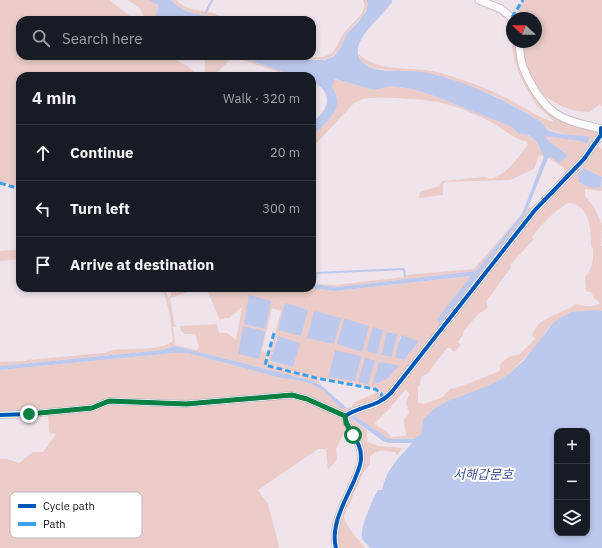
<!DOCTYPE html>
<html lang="en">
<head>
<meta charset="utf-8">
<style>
	body { margin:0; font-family:"IBM Plex Sans","Noto Sans KR",sans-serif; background:#242831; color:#f1f3f6 }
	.controls { position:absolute; right:12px; bottom:12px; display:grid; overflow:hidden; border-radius:8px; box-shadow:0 2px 6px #0003 }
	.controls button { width:36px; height:36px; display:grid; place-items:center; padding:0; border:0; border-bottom:1px solid #363941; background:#171b24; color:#f1f3f6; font:20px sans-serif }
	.compass { position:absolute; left:506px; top:12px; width:36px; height:36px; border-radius:50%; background:#171b24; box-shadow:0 2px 6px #0003; rotate:292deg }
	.stop { position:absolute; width:12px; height:12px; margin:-9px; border:3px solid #0b8043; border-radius:50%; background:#fff }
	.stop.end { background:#0b8043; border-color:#fff; box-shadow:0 1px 4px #0008 }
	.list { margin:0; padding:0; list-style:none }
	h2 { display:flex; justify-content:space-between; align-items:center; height:52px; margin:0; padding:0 16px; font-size:17px }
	h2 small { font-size:13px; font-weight:400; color:#9ea1a6 }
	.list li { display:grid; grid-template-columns:26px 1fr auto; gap:12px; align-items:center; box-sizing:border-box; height:56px; padding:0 16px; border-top:1px solid #363941 }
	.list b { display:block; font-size:15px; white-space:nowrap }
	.list em { font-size:13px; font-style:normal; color:#9ea1a6 }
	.icon { flex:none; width:22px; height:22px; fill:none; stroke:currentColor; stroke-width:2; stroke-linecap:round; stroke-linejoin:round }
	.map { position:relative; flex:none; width:602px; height:548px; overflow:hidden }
	.search { position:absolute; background:#171b24; box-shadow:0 2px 6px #0003; left:16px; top:16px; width:300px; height:44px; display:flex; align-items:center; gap:10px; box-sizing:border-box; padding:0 14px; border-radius:12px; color:#9ea1a6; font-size:15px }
	.panel { position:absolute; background:#171b24; box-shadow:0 2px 6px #0003; left:16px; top:72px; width:300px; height:220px; border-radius:12px }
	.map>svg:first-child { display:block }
	.green { fill:#ebccc8; fill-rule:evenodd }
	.water { fill:#bdc8ed; fill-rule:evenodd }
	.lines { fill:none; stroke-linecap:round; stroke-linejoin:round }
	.stream { stroke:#bdc8ed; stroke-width:2 }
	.minor-casing { stroke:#c9c0c7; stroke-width:8 }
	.tertiary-casing { stroke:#c9c0c7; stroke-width:9 }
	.minor { stroke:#fdfbfc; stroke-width:5.5 }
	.tertiary { stroke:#fdfbfc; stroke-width:7 }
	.quiet { stroke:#3da1ea; stroke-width:3; stroke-dasharray:6 3; stroke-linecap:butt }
	.cycleway-casing { stroke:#fff; stroke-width:6 }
	.cycleway { stroke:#0057b8; stroke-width:4 }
	.route { stroke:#0b8043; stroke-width:5 }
	.labels { text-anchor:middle; stroke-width:4; stroke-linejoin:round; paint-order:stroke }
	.water-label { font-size:13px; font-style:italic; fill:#3c5290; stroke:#fff }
	.key { fill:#fff; stroke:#b9b7b8; stroke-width:1 }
	.key-label { font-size:11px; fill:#161014 }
</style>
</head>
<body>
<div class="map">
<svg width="602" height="548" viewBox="0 0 602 548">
	<rect width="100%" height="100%" fill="#efe4ec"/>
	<g class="green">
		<path d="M0,0H109L135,20H20V56H170L181,63L188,66L198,76H20V187L0,182Z"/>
		<path d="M127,0H149L159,6L156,16L161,20H146L139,7Z"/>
		<path d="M171,0H176C187,12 204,9 218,15C221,16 224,18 226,20H211L209,16C194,14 182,12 171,0Z"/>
		<path d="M363,0H366L368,4C365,16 356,22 348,32C345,36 344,41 341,46C332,64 314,61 297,56C307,56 318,60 328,55C338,50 338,41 344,33C349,25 370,12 363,0Z"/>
		<path d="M523,0H602V107L600,104L590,112L575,111L561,106L541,94C556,116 578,121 602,126V127C587,124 572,121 558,113C543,104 530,83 524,66C522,58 521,50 520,42H536V18L514,17Z"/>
		<path d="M514,42H517L519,59L548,109L598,129C600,143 568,173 559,182L390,391L385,395L379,389L373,387L316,377L267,364L281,311L272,308L262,351L267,353L264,365L319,379V382L322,386L313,381L175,346L162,350L0,366V362L24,361L27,360L104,353C107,352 110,350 113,350C126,348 167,351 173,340C171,322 169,305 162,288H164L168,297L171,296L170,288H199L170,298L175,327H173L175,345L197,350L199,346L195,334H185L181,331L180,326L217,324L219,333H227L236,340L242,307L229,318H225L220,320L206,288H308L335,291L472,276L437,319L525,215L529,207L536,206L566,173L563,167L548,158L565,152L552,145L544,135L580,141L587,144L584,136H573L549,130L542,123L525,112L497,97L448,78L373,68L362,62L358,54C379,73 412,66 437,72C461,79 486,87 508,99C525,107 536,117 554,122C550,116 543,112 538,107C526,90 512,64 512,43ZM387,332L396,334L397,336L394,348L390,357L381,355ZM277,336L293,367L270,362ZM400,337L418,343L404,360L398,350ZM335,350L355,381L328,377Z"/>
		<path d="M205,56H249L254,62L295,76H291L233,57L214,75L205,76Z"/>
		<path d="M334,79L374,90L392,86L413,89L446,100L456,105L510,126L519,134L529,135L537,142L545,157L539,155L534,169L510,180L445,182L443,184V195L419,198L420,192L439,186L441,184L442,181L484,177C501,184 518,157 528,145L527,142C513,139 504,129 493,123C477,115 459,107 442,103C426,99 378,96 362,99C360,100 357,102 354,103L312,148V136L329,119L337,98L332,87Z"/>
		<path d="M602,139V141L598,146L602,149V176L601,177L584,168L601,187L602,186V191L585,189V196L594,207L602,225L601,246H602V311L571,312L549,327L535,347L509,374L496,382L423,419L421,434L413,439H389L353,416L351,418L367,431V442L379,446L403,448L396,456V452C386,451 377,448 370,457V464L363,473L344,516C347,529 357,537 365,548H339L337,538V529L343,513L358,477L363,461L348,419L352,413L384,402L391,395L440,335L538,211L600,140ZM568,203C590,204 591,230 591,247L593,248C594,258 592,271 585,277L586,290L588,292H591L594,298L600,303C592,308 584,306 576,304C561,315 539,316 532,335L535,339L519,355C510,355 505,358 500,365V371L456,388L450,389L443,397L424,404L418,403V387L420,385L421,377L428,373L447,348H450L454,352L461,345L458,342L463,335V332L479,313L484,311L488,307L486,302L511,267L510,265L534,239L532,237C543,223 553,212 568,203ZM406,389L409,394L406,403L409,413L404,420L406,436L391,437L386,431L377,426L375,423L389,409Z"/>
		<path d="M522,214L476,271L337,287L316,284L336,285L405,277V275L474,269Z"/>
		<path d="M20,249V259L0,261V251Z"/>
		<path d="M174,353H187L281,378L302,381L313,385L324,391L343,409L352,407L353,404L355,402L378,392L382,398L381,400L342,412L295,394L186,403L109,401L91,407L0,414V370Z"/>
		<path d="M292,396L307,400L341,416L346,429L336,449L337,459L328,470L326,449H318L258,490L268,504L279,546L278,548H0V459H7L19,463L33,452H43L56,434L49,433L48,413L92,408L111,404H144Z"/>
	</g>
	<g class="water">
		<path d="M149,0H171C182,12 194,14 209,16L211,20L177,19L176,20H161L156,16L159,6Z"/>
		<path d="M366,0H392V2C383,17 349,40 360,59C370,76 407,69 423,72C431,73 439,76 447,78C473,86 500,98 524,112C530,115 537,119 542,123C544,125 546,128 548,130C557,135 580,135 590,137L587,144L580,141L545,136C552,146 561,148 568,156L559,163L551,157L548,158L525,215L440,324L437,319L471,276L335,291L308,288H312V284L337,287L476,271L522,214L544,157L537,142L529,135L519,134L510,126L456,105L446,100L413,89L392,86L374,90L335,79L332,87C334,91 337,95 337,99C339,114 321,127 312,136V123C316,119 323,113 325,108C331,97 323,86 312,82V76H295L254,62L249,56H297L311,60H325L334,56L341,47L347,33L359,21L366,11L368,4Z"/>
		<path d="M584,168L601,177L602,176L601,187C592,189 587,187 579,182L578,173Z"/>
		<path d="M249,295L271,301L265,329L244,324Z"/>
		<path d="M285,303L308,310L301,336L278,330Z"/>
		<path d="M596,310L602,311V548H370C368,545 363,541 362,538C359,529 373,499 378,490H382C388,466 397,461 412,443H390L383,441L351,418L353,415L389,439H413L421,434L423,419L434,409L448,401L480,389L496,382L509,374L524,360L554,322L571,312ZM557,431H587V533H557Z"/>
		<path d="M314,311L341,318L334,344L307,338Z"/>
		<path d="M346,319L369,326L362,352L337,344L344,320Z"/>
		<path d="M243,326L265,331L259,359L238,354Z"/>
		<path d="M373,327L383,330L377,354H376L366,351Z"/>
		<path d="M387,332L397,334V336L394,348L391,357L381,355Z"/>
		<path d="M402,335L418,341V343L404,360L395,357L399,342Z"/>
		<path d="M278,336L300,343L293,367L270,361Z"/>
		<path d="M175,346L313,381L322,386L347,408L342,409L324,391L313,385L302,381L281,378L187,353H174L0,370V366L162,350Z"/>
		<path d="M335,350L361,356L355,381L328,377Z"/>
		<path d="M365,357L375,361L368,384L358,382Z"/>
		<path d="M379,362L397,365L398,367L387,379L374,384L373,383Z"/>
	</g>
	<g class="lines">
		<g class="stream">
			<path d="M206,12L212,0"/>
			<path d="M315,284L316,273L404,269L405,277"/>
		</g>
		<defs>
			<g id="minor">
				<path d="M0,415L29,414L92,408L109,401L186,404L292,395L307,399L345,416"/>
				<path d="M336,548C330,526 345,501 354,481C357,473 361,466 361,458C362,441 347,431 345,416C362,405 376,408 391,393L535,210L584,159L601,135V128"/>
			</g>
			<g id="tertiary">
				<path d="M479,0L501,9L512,18"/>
				<path d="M519,42C520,50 520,59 523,67C529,83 541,103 555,113C568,122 586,125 602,129"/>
			</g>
		</defs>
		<use href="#minor" class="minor-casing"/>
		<use href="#tertiary" class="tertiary-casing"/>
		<use href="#minor" class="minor"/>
		<use href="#tertiary" class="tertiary"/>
		<g class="quiet">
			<path d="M512,17L523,0"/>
			<path d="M0,183L20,189"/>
			<path d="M274,333L265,365L316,378L375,389L381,393L383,401"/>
		</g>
		<defs>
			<g id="cycleway">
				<path d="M0,415L29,414L92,408L109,401L186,404L292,395L307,399L345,416"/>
				<path d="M336,548C330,526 345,501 354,481C357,473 361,466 361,458C362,441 347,431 345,416C362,405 376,408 391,393L535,210L584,159L601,135V128"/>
			</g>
		</defs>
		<use href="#cycleway" class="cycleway-casing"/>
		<use href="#cycleway" class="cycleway"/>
	</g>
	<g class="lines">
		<path class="route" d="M29,414L92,408L109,401L186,404L292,395L307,399L345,416L346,423L353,435"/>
	</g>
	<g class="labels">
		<g class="water-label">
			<text x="483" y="479">서해갑문호</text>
		</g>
	</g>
	<rect x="10" y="492" width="132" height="46" rx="6" class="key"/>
	<rect x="18" y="504" width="18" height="4" fill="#0057b8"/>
	<rect x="18" y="522" width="18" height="4" fill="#3da1ea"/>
	<g class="key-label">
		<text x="43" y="510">Cycle path</text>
		<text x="43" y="528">Path</text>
	</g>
</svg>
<div class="controls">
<button>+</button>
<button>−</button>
<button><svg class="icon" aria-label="layers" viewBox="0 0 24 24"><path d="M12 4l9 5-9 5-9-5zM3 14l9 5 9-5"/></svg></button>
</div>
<svg class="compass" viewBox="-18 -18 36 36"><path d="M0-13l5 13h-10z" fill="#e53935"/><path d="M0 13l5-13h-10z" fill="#9ea1a6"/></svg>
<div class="stop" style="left:353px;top:435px"></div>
<div class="stop end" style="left:29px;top:414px"></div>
<div class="search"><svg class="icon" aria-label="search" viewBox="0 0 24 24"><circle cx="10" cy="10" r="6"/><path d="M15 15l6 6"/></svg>Search here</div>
<section class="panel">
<h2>4 min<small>Walk · 320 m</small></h2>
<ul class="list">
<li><svg class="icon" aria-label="ahead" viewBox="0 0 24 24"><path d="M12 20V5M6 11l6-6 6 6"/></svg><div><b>Continue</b></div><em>20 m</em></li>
<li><svg class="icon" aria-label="left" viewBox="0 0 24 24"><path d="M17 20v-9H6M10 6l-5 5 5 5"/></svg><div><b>Turn left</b></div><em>300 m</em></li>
<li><svg class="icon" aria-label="arrive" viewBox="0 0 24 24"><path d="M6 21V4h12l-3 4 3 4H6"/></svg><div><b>Arrive at destination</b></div></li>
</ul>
</section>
</div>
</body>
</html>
